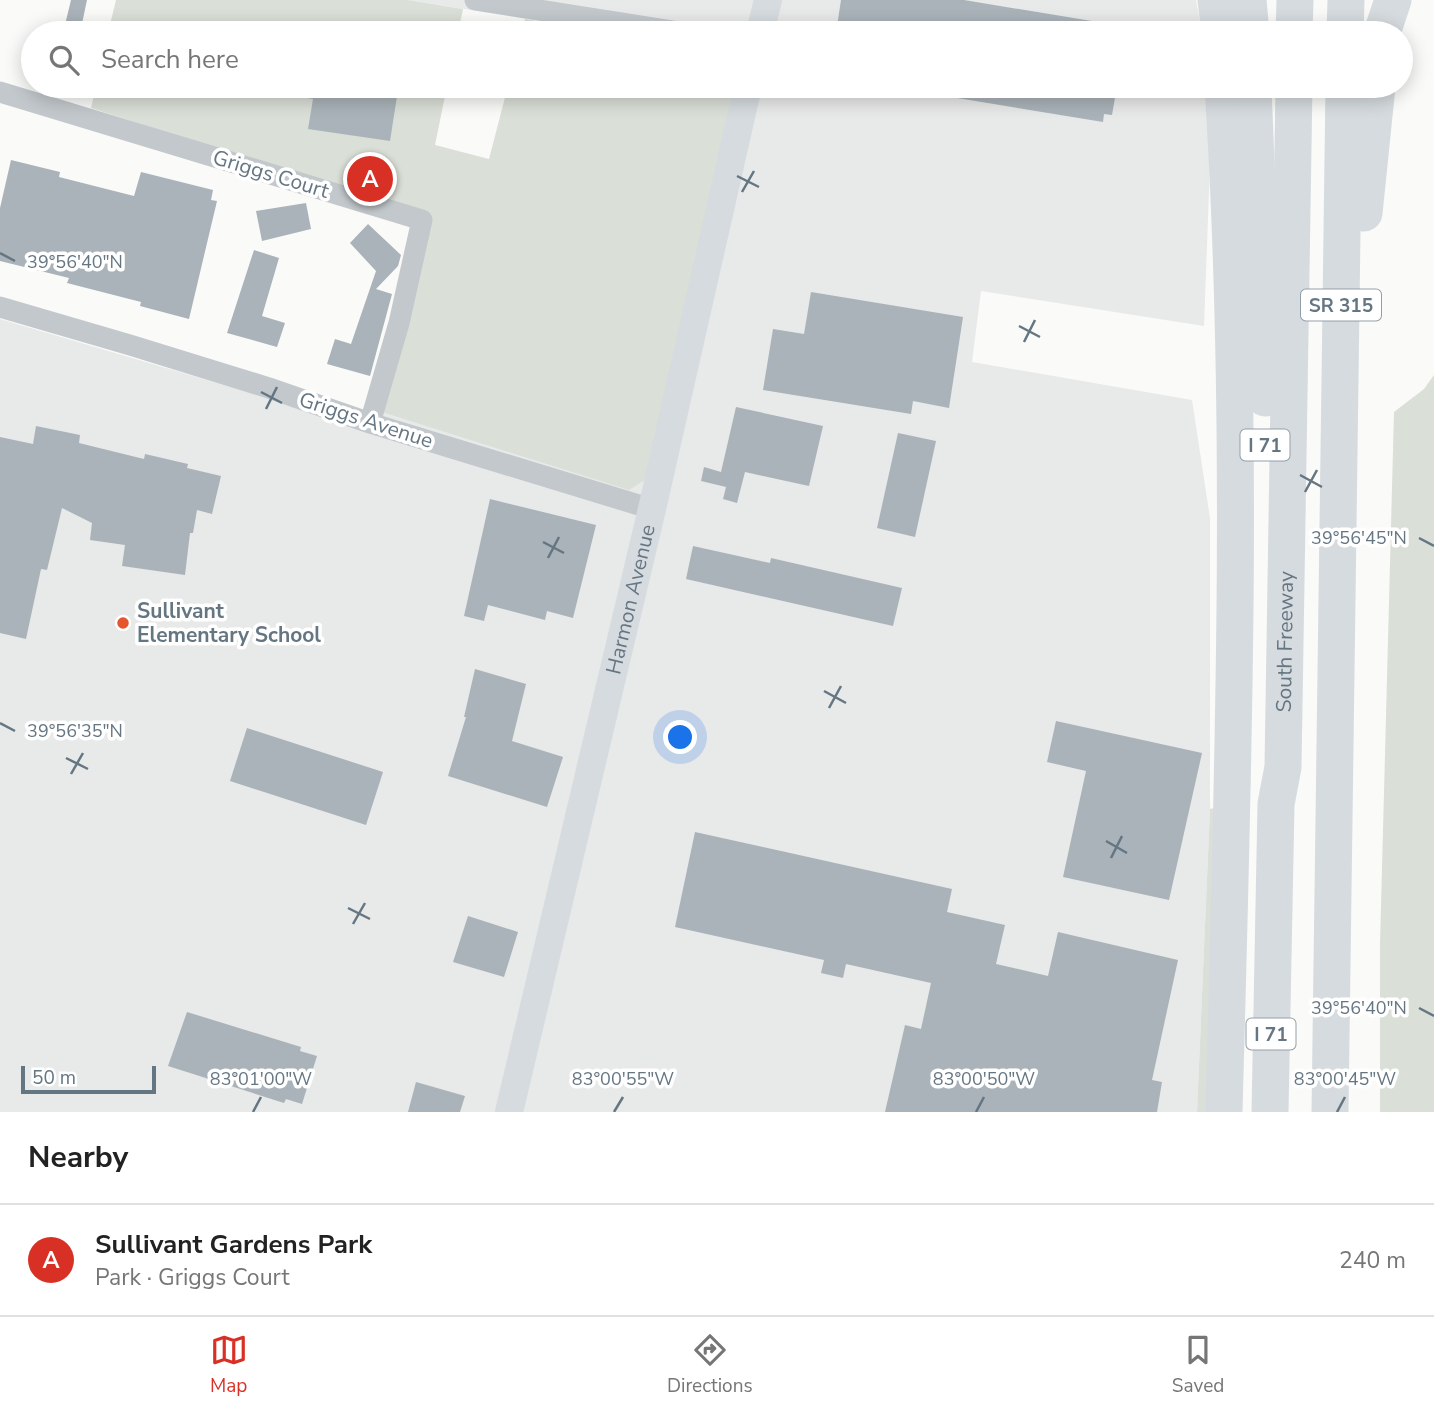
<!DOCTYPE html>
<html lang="en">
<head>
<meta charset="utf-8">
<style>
	body { margin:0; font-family:"Nunito Sans",sans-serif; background:#f2f2f2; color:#222 }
	.scale { position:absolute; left:21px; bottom:18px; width:135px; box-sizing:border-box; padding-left:7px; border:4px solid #657683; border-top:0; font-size:19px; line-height:24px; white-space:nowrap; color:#657683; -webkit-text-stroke:5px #fff; paint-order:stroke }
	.you { position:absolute; left:681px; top:738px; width:24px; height:24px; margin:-18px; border:5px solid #fff; border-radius:50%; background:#1a73e8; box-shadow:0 0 0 10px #1a73e833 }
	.badge { display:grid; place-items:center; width:46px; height:46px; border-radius:50%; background:#d93025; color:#fff; font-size:23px; font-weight:700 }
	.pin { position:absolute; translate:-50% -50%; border:4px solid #fff; box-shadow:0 2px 7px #0006 }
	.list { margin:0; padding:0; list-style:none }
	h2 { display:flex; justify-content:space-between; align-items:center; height:91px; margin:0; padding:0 28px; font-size:30px }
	h2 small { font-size:23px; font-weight:400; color:#767676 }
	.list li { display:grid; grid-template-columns:46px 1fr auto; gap:21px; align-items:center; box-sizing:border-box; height:112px; padding:0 28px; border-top:2px solid #e0e0e0 }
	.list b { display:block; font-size:26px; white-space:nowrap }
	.list p { margin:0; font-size:23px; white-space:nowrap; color:#767676 }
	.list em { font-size:23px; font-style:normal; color:#767676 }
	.icon { flex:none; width:38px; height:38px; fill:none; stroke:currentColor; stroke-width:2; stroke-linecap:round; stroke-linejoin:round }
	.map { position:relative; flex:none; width:1434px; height:1112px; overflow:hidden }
	.search { position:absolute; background:#fff; box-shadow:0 4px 18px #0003; left:21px; right:21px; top:21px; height:77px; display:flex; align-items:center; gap:18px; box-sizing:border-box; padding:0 24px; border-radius:38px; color:#767676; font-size:26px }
	.sheet { height:203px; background:#fff }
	nav { display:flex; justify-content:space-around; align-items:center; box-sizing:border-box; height:98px; border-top:2px solid #e0e0e0; background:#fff; font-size:19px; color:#767676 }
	nav a { display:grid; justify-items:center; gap:4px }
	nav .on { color:#d93025 }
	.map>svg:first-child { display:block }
	.built { fill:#e8e9e9 }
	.green { fill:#dadfd7 }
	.building { fill:#aab3b9 }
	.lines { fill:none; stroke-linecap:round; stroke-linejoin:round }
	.minor { stroke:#c3c8cc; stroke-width:21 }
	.secondary { stroke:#d6dbdf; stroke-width:28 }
	.motorway { stroke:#d6dbdf; stroke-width:37 }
	.ticks { fill:none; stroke:#657683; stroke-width:2.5 }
	.poi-dot { fill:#e4572e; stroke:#fff; stroke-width:2.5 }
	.labels { text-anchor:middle; stroke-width:7; stroke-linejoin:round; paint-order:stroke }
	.shield { fill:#fff; stroke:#939fa8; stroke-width:2 }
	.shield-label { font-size:19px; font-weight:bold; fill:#657683 }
	.street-label { font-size:21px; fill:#657683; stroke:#fff }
	.poi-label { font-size:21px; font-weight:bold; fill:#657683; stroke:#fff; text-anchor:start }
	.ticks-label { font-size:18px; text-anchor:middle; fill:#657683; stroke:#fff; stroke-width:7; stroke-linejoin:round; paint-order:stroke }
</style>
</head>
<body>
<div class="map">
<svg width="1434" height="1112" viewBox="0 0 1434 1112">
	<rect width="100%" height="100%" fill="#fafaf8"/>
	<g class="built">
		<path d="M408,0H1196L1202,33H615Z"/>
		<path d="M742,86H1209L1212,111L1204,326L981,291L972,362L1192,400L1210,518V809L1197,1112H0V319L302,408L382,412Z"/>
	</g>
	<g class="green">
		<path d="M116,0H408L463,9L458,33H108Z"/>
		<path d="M525,19L615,33H521Z"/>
		<path d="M96,86H447L435,145L489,159L508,86H742L648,478L629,490L382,412L428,240L420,214L91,108Z"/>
		<path d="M1434,375V1112H1380V945L1394,412L1424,389Z"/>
		<path d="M1243,802L1229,1112H1197L1210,809Z"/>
	</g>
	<g class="building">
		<path d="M71,0H87L80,33H63Z"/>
		<path d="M841,0H964L1116,25L1115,33H836Z"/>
		<path d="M285,86H393L392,89L398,90L390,141L308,129L313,99L284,94Z"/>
		<path d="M934,86H1117L1112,115L1104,114L1103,122L933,94Z"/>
		<path d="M11,160L60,172L59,177L134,196L141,172L213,190L211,200L217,201L189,319L140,306L141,302L67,283L69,278L0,261V208Z"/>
		<path d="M306,203L311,229L262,241L256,211Z"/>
		<path d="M368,224L401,255L398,266L376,289L392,294L370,376L327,364L335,339L351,344L376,271L350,243Z"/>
		<path d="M254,250L279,258L262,316L285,323L277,347L227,333Z"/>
		<path d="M811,292L963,317L949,408L913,401L911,414L763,390L773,329L804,334Z"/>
		<path d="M736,407L823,426L809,486L745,472L737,503L723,499L726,487L701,481L704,467L721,472Z"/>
		<path d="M36,426L80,435L79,443L144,459L145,454L188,464L187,468L221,476L212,514L197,510L193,533H190L185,575L122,566L125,545L90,540L92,523L62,508L47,570L41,569L26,639L0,633V437L33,444Z"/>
		<path d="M898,433L936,441L915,537L877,528Z"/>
		<path d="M490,499L596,525L573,618L547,611L545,620L488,605L484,621L464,616Z"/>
		<path d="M693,546L770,563L771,558L902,588L893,626L686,579Z"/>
		<path d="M475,669L526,684L512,741L563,757L547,807L448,776L466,717H464Z"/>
		<path d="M1056,721L1202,753L1169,900L1063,877L1086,771L1047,762Z"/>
		<path d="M247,728L383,772L366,825L230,781Z"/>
		<path d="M695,832L952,889L947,912L1005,925L996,964L1048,976L1058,932L1178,960L1152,1080L1162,1082L1157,1112H885L905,1025L921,1029L931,983L846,964L843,978L821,973L824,960L675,927Z"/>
		<path d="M468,916L518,932L504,977L453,962Z"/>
		<path d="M187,1012L301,1047L300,1051L317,1056L302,1104L286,1099L284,1103L168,1066Z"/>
		<path d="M416,1082L465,1096L460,1112H408Z"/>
	</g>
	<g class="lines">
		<g class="minor">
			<path d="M475,0L686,33"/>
			<path d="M0,92L422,220L399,323L370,423"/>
			<path d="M0,307L130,345L269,388L370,423L652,509"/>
		</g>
		<g class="secondary">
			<path d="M760,33L768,0"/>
			<path id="s1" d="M509,1112L652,509L748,86"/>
		</g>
		<g class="motorway">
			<path d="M1216,0L1220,33"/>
			<path d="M1248,0L1251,33"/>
			<path d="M1294,33L1295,0"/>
			<path d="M1345,33L1346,0"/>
			<path d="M1382,33L1393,0"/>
			<path d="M1223,86C1245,427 1233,770 1224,1112"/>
			<path d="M1253,86L1265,398"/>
			<path d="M1364,213L1377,86"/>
			<path id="s2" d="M1270,1112L1276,804L1283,767L1294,86"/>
			<path d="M1330,1112L1344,86"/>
		</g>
	</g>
	<path class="ticks" d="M737,176L759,187M742,192L754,171M0,253L15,261M1019,326L1040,337M1024,342L1035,320M261,392L282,403M266,409L277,387M1300,475L1322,487M1305,492L1317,470M1419,538L1434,546M543,542L564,553M548,558L559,537M824,691L846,703M829,708L841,686M0,723L15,731M66,758L88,769M71,774L83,753M1106,841L1127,853M1111,858L1122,836M348,908L370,919M353,924L365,903M1419,1008L1434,1016M253,1112L261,1097M614,1112L623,1097M976,1112L984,1097M1337,1112L1345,1097"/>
	<circle class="poi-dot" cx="123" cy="623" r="7"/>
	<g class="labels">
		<g class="shield">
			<rect x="1301" y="289.5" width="80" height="31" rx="5"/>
			<rect x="1240.5" y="429.5" width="49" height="31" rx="5"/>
			<rect x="1246.5" y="1018.5" width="49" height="31" rx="5"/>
		</g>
		<g class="shield-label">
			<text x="1341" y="312">SR 315</text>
			<text x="1265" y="452">I 71</text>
			<text x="1271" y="1041">I 71</text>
		</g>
		<g class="street-label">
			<text transform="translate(271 174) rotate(17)" y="7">Griggs Court</text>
			<text transform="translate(366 420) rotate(18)" y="7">Griggs Avenue</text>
			<text dy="7" stroke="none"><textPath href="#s1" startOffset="527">Harmon Avenue</textPath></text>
			<text dy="7" stroke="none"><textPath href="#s2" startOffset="471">South Freeway</textPath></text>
		</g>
		<g class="poi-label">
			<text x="137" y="618">Sullivant<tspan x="137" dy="24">Elementary School</tspan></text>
		</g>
	</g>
	<g class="ticks-label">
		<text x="75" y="268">39°56'40"N</text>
		<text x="1359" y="544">39°56'45"N</text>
		<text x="75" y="737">39°56'35"N</text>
		<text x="1359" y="1014">39°56'40"N</text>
		<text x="261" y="1085">83°01'00"W</text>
		<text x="623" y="1085">83°00'55"W</text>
		<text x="984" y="1085">83°00'50"W</text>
		<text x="1345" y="1085">83°00'45"W</text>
	</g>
</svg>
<div class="scale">50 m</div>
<div class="you"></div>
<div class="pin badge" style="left:370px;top:179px">A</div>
<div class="search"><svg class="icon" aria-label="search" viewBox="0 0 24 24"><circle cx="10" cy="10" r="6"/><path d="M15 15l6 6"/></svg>Search here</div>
</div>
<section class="sheet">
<h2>Nearby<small></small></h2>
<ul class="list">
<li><span class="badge">A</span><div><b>Sullivant Gardens Park</b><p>Park · Griggs Court</p></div><em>240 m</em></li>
</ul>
</section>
<nav>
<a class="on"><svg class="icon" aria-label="map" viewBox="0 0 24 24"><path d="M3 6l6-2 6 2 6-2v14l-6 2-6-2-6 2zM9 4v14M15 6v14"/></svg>Map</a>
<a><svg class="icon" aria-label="directions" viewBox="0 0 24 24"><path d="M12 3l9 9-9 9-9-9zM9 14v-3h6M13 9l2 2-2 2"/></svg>Directions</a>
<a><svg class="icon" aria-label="saved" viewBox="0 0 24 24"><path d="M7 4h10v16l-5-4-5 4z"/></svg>Saved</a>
</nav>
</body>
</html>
